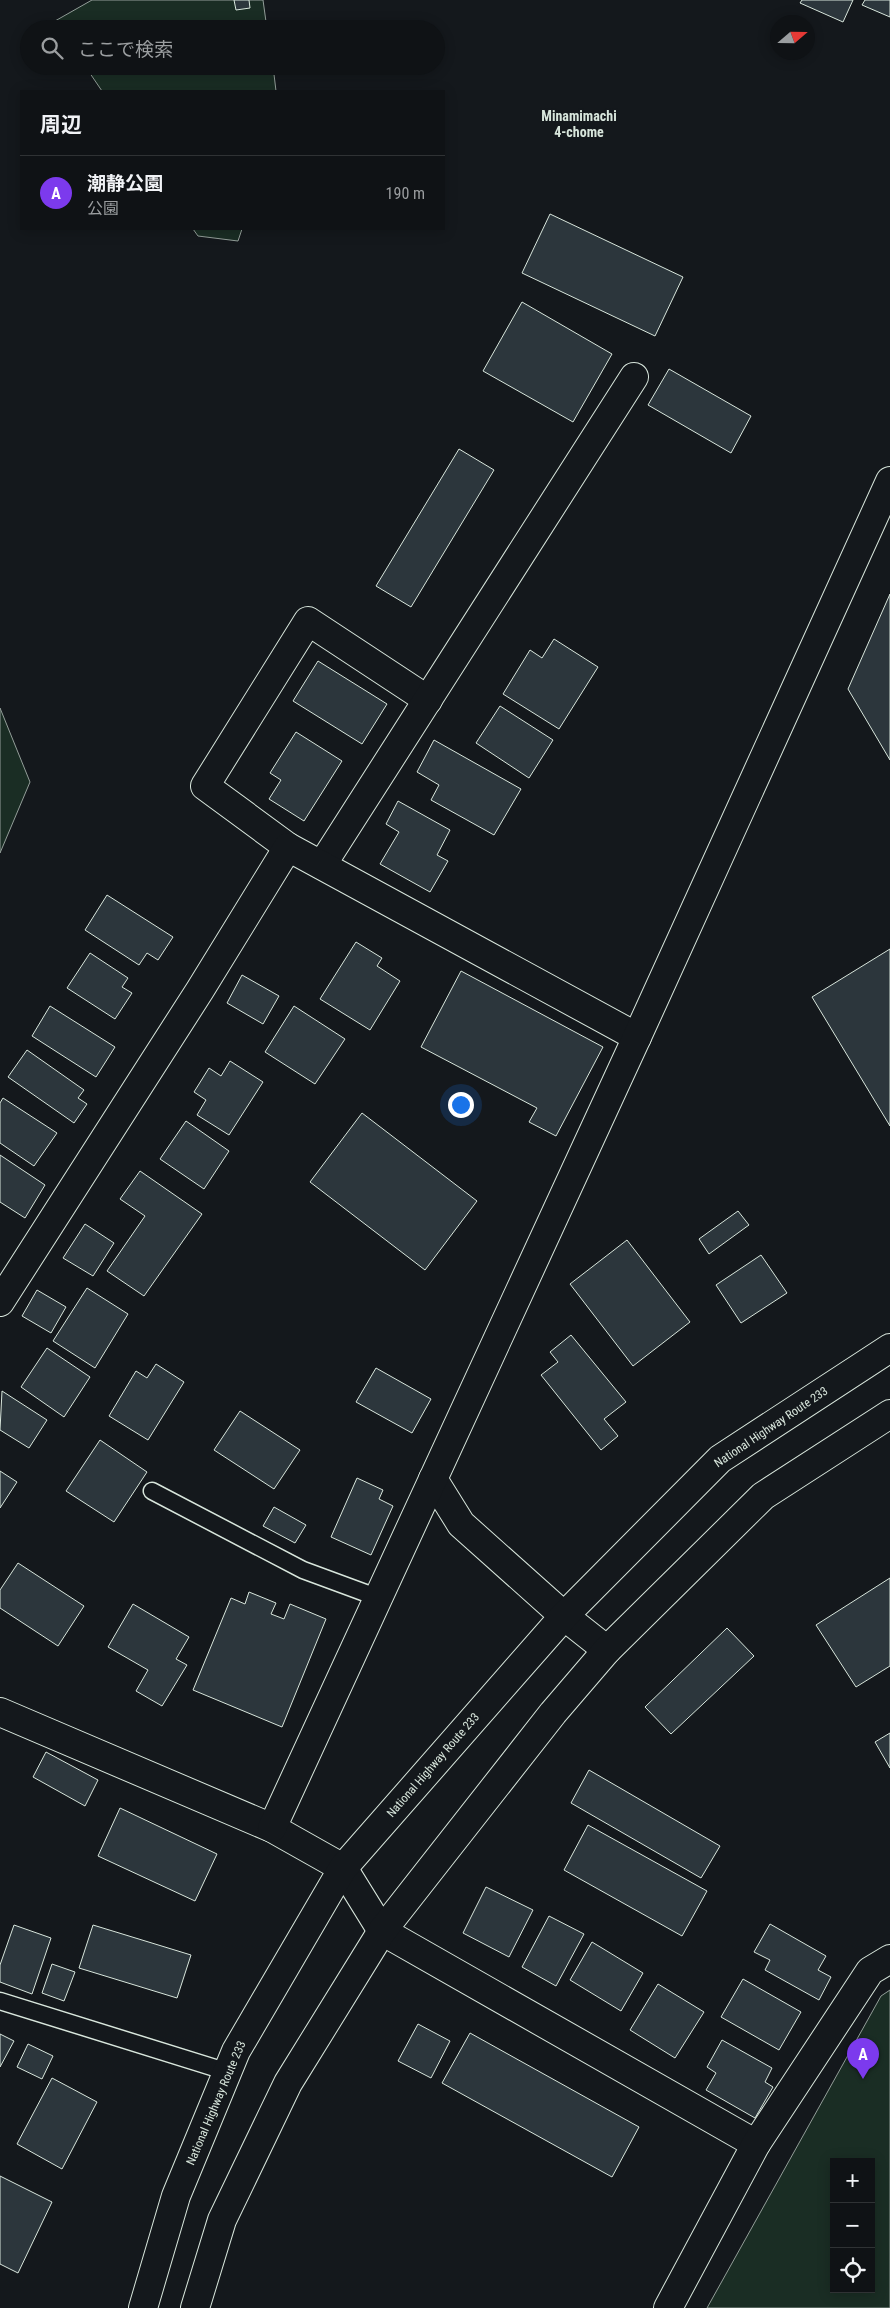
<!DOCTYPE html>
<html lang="ja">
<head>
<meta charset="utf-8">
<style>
	body { margin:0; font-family:"Roboto Condensed","Noto Sans JP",sans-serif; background:#1d2022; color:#f1f3f6 }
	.controls { position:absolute; right:15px; bottom:15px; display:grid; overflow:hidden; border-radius:0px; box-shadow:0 2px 12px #0003 }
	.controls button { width:45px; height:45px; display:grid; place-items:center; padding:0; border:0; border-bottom:1px solid #2f3234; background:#0f1215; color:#f1f3f6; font:25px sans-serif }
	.compass { position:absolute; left:770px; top:15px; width:45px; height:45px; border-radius:50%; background:#0f1215; box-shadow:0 2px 12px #0003; rotate:70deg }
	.you { position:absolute; left:460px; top:1104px; width:18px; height:18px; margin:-12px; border:4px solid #fff; border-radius:50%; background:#1a73e8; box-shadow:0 0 0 8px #1a73e833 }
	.badge { display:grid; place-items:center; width:32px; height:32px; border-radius:50%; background:#7c3aed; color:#fff; font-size:16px; font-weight:700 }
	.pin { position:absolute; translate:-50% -41px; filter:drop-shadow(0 1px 2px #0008) }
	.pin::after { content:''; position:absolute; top:26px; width:18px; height:15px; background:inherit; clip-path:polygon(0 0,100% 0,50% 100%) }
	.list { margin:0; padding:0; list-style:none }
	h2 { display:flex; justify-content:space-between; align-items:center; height:65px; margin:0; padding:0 20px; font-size:21px }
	h2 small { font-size:16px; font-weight:400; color:#9b9ea0 }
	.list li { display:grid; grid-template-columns:32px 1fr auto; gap:15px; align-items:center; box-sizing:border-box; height:75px; padding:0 20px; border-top:1px solid #2f3234 }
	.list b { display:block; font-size:19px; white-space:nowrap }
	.list p { margin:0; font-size:16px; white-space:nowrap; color:#9b9ea0 }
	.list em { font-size:16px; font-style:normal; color:#9b9ea0 }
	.icon { flex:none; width:28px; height:28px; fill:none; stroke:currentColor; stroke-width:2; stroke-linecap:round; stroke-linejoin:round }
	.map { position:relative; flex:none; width:890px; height:2308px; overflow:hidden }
	.search { position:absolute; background:#0f1215; box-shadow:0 2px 12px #0003; left:20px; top:20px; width:425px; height:55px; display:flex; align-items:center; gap:12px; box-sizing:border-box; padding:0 18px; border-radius:28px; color:#9b9ea0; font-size:19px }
	.panel { position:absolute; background:#0f1215; box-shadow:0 2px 12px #0003; left:20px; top:90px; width:425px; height:140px; border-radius:0px }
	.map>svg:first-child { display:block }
	.green { fill:#1a2d24; stroke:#939e99; fill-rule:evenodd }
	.building { fill:#2c363c; stroke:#d8e6dc }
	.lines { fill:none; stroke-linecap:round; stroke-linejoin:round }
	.service-casing { stroke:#d8e6dc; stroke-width:19 }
	.minor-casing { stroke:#d8e6dc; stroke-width:30 }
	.trunk-casing { stroke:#d8e6dc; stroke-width:30 }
	.service { stroke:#14181c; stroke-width:16 }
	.minor { stroke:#14181c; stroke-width:28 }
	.trunk { stroke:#14181c; stroke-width:28 }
	.labels { text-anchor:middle; stroke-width:4; stroke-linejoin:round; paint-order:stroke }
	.street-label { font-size:12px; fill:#d8e6dc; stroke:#14181c }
	.neighbourhood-label { font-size:14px; font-weight:bold; fill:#d8e6dc; stroke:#14181c }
</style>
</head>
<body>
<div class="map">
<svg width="890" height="2308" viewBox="0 0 890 2308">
	<rect width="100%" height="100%" fill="#14181c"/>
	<g class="green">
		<path d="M92,0H263L267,29H60L55,21Z"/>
		<path d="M85,66H273L276,91H102Z"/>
		<path d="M193,229H242L238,241L198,236Z"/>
		<path d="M0,708L30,782L0,853Z"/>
		<path d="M890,1990V2308H707L881,1996ZM834,2162H871V2289H834Z"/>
	</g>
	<g class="building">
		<path d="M234,0H249L250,8L236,10Z"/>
		<path d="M802,0H853L843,22L800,3Z"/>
		<path d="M865,0H890V17L862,5Z"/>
		<path d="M550,214L683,277L655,336L522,273Z"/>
		<path d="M522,302L612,354L573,422L483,371Z"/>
		<path d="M669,369L751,416L731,453L648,405Z"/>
		<path d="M459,449L494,470L411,607L376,586Z"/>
		<path d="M890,594V760L848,689Z"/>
		<path d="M554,639L598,667L559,729L503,694L530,650L542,658Z"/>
		<path d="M318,661L387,704L362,744L293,701Z"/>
		<path d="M500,706L553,740L529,778L476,743Z"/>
		<path d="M296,732L342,761L304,821L269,799L281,780L270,773Z"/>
		<path d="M434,740L521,789L494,835L431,800L439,785L417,772Z"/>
		<path d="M398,801L450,830L437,855L448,861L430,892L380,864L399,832L386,824Z"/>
		<path d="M107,895L173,937L158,960L147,953L139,965L85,930Z"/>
		<path d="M356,942L382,958L377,966L400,981L370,1030L320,999Z"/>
		<path d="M890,949V1126L812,997Z"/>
		<path d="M90,953L128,978L122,987L132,993L115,1019L67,988Z"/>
		<path d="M461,971L603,1047L556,1136L529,1122L537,1108L421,1047Z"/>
		<path d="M242,975L279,996L263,1024L227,1003Z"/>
		<path d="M50,1006L115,1047L96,1077L32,1036Z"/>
		<path d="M294,1006L345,1039L315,1084L265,1052Z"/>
		<path d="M27,1050L84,1090L78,1098L87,1104L74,1123L8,1077Z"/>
		<path d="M230,1061L263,1082L229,1135L197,1115L206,1100L194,1092L209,1068L221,1076Z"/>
		<path d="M3,1098L57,1133L34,1166L0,1143V1103Z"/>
		<path d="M362,1113L477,1201L425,1270L310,1182Z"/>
		<path d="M186,1121L229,1151L204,1189L160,1159Z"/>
		<path d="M0,1155L45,1185L25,1218L0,1202Z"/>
		<path d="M140,1171L202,1214L144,1296L107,1271L145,1216L120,1199Z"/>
		<path d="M738,1211L749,1225L709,1254L699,1239Z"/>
		<path d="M85,1224L114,1243L93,1276L63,1258Z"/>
		<path d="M627,1240L690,1322L633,1366L570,1284Z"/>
		<path d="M761,1255L787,1293L741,1323L716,1285Z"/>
		<path d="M87,1288L128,1314L95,1368L53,1341Z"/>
		<path d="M37,1290L66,1307L51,1333L22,1316Z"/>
		<path d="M571,1335L626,1402L604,1419L618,1436L601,1450L541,1375L558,1362L550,1352Z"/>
		<path d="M47,1348L90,1377L64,1417L21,1387Z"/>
		<path d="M156,1364L184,1382L148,1440L109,1416L136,1371L147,1378Z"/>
		<path d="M376,1368L431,1399L412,1433L356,1402Z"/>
		<path d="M2,1391L47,1420L29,1448L0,1430Z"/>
		<path d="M240,1411L300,1450L274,1489L214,1450Z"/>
		<path d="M100,1440L147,1472L114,1522L66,1491Z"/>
		<path d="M0,1471L17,1482L0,1508Z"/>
		<path d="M357,1478L383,1490L379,1499L393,1506L371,1555L331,1537Z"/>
		<path d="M274,1507L306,1525L295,1543L263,1526Z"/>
		<path d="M18,1563L84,1606L58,1646L0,1608V1590Z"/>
		<path d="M890,1578V1666L856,1687L816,1625Z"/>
		<path d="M249,1592L276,1603L271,1614L284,1619L290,1604L326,1619L282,1727L193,1690L231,1598L245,1604Z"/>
		<path d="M133,1604L189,1637L176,1659L187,1665L162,1706L136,1691L148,1670L108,1647Z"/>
		<path d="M727,1628L754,1656L671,1734L645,1707Z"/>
		<path d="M890,1733V1768L875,1742Z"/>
		<path d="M46,1752L98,1780L85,1806L33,1777Z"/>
		<path d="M589,1770L720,1846L701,1878L571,1803Z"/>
		<path d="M120,1808L217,1854L195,1901L98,1856Z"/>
		<path d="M588,1825L707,1891L682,1936L564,1870Z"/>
		<path d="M486,1887L533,1910L509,1957L463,1933Z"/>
		<path d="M549,1916L584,1934L556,1986L522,1967Z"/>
		<path d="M770,1924L826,1956L818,1970L831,1977L819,2000L765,1970L770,1960L754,1952Z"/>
		<path d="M14,1925L51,1938L32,1994L0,1982V1965Z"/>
		<path d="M93,1925L191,1955L177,1998L79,1968Z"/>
		<path d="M592,1942L643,1973L621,2011L570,1980Z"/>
		<path d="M52,1964L75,1972L64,2001L42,1993Z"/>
		<path d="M743,1979L801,2012L779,2050L721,2017Z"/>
		<path d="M658,1984L704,2012L675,2058L630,2030Z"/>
		<path d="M418,2024L450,2041L431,2078L398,2061Z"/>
		<path d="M470,2033L639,2127L612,2177L442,2083Z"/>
		<path d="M0,2034L14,2041L0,2067Z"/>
		<path d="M722,2040L772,2068L765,2082L773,2087L755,2118L706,2090L716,2073L707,2067Z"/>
		<path d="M28,2044L53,2056L42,2079L17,2067Z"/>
		<path d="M52,2078L97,2102L62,2169L17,2144Z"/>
		<path d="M0,2176L52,2202L18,2273L0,2264Z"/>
	</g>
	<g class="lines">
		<defs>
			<g id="service">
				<path d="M152,1491L303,1570L379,1598"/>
				<path d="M0,2001L228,2072"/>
			</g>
			<g id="minor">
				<path d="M288,847L205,786L308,621L428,700"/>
				<path d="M322,865L634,377"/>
				<path d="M0,1302L200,990L288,847L637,1037"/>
				<path d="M433,1479L461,1524L564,1616L607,1650"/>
				<path d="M0,1712L272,1828L343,1868L382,1931L756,2144"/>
				<path d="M272,1828L637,1037L890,481"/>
				<path d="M668,2308L756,2144L870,1971L890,1959"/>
			</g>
			<g id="trunk">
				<path d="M143,2308L176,2196L236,2051L343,1868L564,1616L720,1459L890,1348"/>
				<path d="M195,2308L222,2220L288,2083L382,1931L553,1713L607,1650L763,1496L890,1414"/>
			</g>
		</defs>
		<use href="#service" class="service-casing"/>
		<use href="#minor" class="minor-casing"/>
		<use href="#trunk" class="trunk-casing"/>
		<use href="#service" class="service"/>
		<use href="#minor" class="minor"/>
		<use href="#trunk" class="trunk"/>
	</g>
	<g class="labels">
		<g class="street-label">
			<text transform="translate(771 1427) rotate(-34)" y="4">National Highway Route 233</text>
			<text transform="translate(433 1765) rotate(-49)" y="4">National Highway Route 233</text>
			<text transform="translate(216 2103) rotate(-67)" y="4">National Highway Route 233</text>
		</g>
		<g class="neighbourhood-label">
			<text x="579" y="121">Minamimachi<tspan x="579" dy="16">4-chome</tspan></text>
		</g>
	</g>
</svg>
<div class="controls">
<button>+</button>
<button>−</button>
<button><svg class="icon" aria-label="locate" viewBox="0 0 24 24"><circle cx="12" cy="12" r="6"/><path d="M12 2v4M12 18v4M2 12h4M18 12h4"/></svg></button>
</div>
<svg class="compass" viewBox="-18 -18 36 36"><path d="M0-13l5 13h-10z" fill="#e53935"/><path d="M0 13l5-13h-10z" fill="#9b9ea0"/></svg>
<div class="you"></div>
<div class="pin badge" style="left:863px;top:2079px">A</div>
<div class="search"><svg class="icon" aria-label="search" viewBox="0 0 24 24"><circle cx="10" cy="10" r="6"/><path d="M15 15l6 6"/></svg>ここで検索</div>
<section class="panel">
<h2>周辺<small></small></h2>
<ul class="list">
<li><span class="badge">A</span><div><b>潮静公園</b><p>公園</p></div><em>190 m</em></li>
</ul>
</section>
</div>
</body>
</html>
